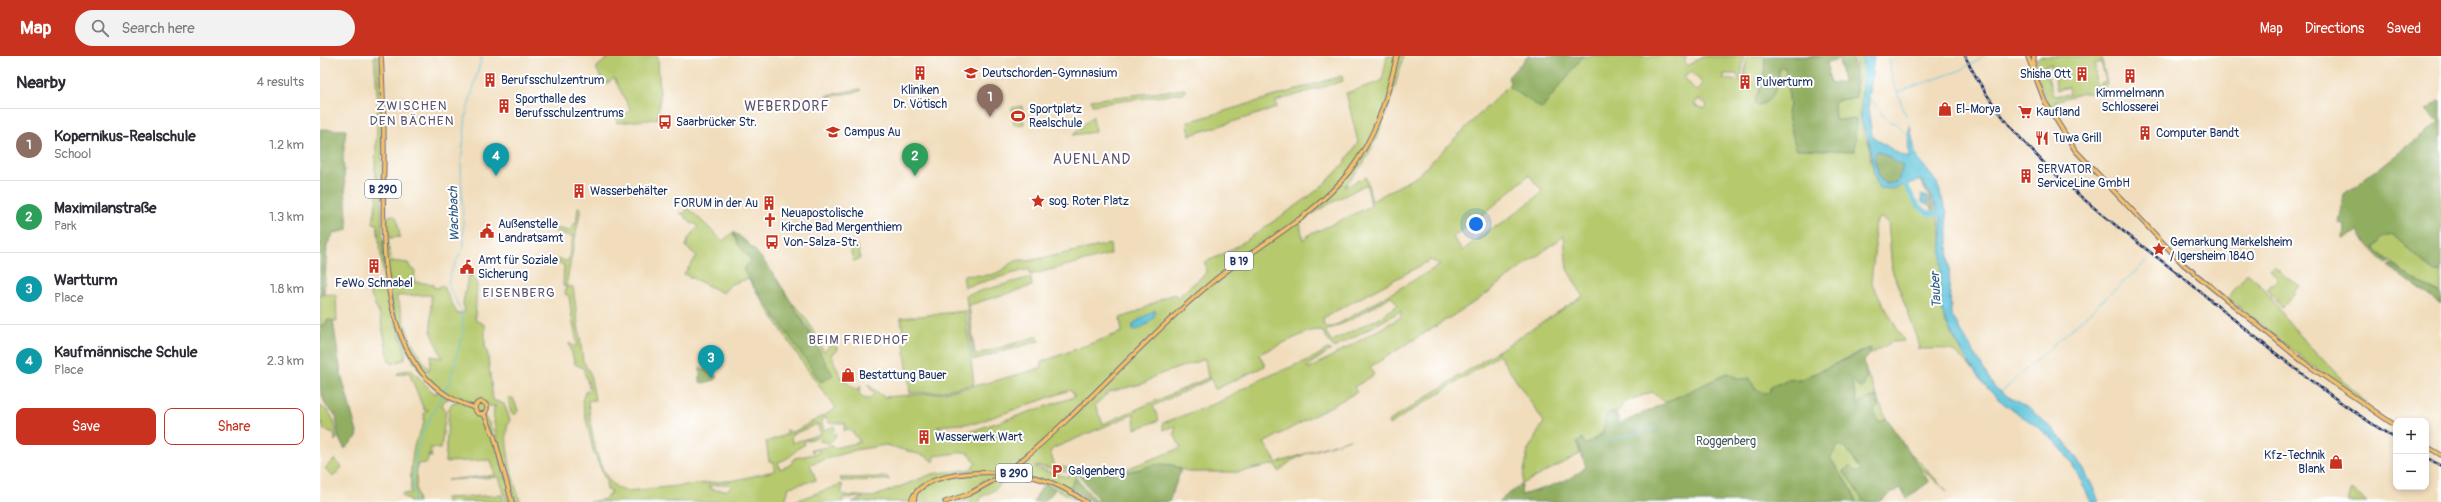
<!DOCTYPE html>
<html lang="en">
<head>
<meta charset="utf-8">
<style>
	body { margin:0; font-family:Pangolin,sans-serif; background:#f2f2f3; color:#2b2b33 }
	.controls { position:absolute; right:12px; bottom:12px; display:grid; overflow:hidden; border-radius:8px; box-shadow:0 2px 6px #0003 }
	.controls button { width:36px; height:36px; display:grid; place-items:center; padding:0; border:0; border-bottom:1px solid #e1e1e2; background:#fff; color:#2b2b33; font:20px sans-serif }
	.you { position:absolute; left:1156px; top:168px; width:14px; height:14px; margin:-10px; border:3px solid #fff; border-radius:50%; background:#1a73e8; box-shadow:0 0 0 6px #1a73e833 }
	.badge { display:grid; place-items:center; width:26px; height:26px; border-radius:50%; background:#c8321e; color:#fff; font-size:13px; font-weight:700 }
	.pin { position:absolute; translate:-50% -33px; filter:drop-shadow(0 1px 2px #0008) }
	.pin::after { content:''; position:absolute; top:21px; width:14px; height:12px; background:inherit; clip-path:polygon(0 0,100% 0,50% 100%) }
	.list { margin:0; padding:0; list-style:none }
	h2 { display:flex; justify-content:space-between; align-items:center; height:52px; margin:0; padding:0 16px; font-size:17px }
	h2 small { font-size:13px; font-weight:400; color:#7c7c81 }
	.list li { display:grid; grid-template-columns:26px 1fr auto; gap:12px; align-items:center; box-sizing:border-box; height:72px; padding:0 16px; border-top:1px solid #e1e1e2 }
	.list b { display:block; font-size:15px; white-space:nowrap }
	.list p { margin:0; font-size:13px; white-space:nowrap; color:#7c7c81 }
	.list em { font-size:13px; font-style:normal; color:#7c7c81 }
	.actions { display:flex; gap:8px; padding:12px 16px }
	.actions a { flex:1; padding:9px 0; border:1px solid #c8321e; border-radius:8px; text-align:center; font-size:14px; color:#c8321e }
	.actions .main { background:#c8321e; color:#fff }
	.icon { flex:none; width:22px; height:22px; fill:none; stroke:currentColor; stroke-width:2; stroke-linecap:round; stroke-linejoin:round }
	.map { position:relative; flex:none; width:2121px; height:446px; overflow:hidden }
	header { display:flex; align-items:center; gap:24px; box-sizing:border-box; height:56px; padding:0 20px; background:#c8321e; color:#fff }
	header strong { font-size:19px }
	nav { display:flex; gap:22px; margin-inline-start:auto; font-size:14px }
	.search { width:280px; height:36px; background:#f2f2f3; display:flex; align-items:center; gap:10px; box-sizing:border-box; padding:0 14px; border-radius:22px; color:#7c7c81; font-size:15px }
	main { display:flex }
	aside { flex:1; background:#fff }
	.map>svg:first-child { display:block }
	.green { fill:#b6c96d; stroke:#687c66; fill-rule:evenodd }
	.forest { fill:#90ad60; stroke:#566e5f; fill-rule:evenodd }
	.water { fill:#5cc3d9; stroke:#3c799c; fill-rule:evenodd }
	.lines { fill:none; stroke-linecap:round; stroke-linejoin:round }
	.stream { stroke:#5cc3d9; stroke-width:1 }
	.river { stroke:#5cc3d9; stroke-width:5 }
	.major-tunnel { stroke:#c6baa9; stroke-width:3.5; stroke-dasharray:3.5 2; stroke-linecap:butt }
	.major-casing { stroke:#666c7f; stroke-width:5.5 }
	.major { stroke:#f6c06b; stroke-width:3.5 }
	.rail-casing { stroke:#1b2f5e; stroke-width:2.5 }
	.rail { stroke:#fff; stroke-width:1; stroke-dasharray:3; stroke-linecap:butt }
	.labels { text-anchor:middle; stroke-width:4; stroke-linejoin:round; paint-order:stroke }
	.shield { fill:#fff; stroke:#5f6d8e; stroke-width:1 }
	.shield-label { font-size:11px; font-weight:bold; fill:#1b2f5e }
	.poi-label { font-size:12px; fill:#1b2f5e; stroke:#fff; text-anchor:start }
	.park-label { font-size:12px; fill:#4a5d62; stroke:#fff }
	.neighbourhood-label { font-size:13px; letter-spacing:1px; fill:#5b526d; stroke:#fff }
	.water-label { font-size:13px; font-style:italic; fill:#2e5b83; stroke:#fff }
	.quarter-label { font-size:14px; letter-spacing:1px; fill:#5b526d; stroke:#fff }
</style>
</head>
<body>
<header>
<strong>Map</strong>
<div class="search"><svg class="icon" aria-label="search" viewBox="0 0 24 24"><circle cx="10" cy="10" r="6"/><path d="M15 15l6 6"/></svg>Search here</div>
<nav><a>Map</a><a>Directions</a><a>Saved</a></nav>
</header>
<main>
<aside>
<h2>Nearby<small>4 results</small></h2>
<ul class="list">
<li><span class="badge" style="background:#8d6e63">1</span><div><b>Kopernikus-Realschule</b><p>School</p></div><em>1.2 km</em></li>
<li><span class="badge" style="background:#2e9e5b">2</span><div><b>Maximilanstraße</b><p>Park</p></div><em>1.3 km</em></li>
<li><span class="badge" style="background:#0f9aa8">3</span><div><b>Wartturm</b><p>Place</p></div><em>1.8 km</em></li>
<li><span class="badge" style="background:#0f9aa8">4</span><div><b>Kaufmännische Schule</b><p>Place</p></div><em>2.3 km</em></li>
</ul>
<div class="actions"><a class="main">Save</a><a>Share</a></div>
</aside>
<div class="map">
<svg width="2121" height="446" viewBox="0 0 2121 446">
	<rect width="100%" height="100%" fill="#fff"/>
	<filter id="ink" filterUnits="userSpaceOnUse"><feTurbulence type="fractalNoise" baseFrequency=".025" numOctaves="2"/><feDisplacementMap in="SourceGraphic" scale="8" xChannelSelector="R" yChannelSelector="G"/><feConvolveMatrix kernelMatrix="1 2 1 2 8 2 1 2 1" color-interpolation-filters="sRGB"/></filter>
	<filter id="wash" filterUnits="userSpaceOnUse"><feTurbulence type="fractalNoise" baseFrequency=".012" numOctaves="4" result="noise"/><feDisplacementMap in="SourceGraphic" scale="16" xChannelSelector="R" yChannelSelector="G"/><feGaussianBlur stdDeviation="0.9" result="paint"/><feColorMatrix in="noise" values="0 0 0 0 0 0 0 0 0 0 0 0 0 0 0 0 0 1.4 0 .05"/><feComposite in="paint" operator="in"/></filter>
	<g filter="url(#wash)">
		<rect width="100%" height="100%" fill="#f1ddbc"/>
		<g class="green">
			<path d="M54,0H58C70,104 46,195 86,297L85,303L73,308L69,305L60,260L48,233L65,232L57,168L53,167L59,128L56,121L55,112L58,48Z"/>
			<path d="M290,0H338L340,43L337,63L297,67L296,61L311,55L294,22L285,29L277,14V11Z"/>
			<path d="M1067,0H1084L1067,56L1054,88L1043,108L1024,131L1046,121L1052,145L1097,120L1188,30L1222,52L1263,0H1366L1365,6L1368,10L1382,0H1424L1421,21L1424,22L1427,0H1445L1444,24L1436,41L1459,25V13L1465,10L1470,49L1467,57L1535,95L1536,63L1515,65L1514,45L1536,41V0H1542L1544,30L1540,60L1544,78L1550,89V101L1559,131L1586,129L1595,148L1613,157L1609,141L1599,123L1601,124C1629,169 1622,206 1623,257L1626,268L1653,314C1630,288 1630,293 1598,293L1600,292L1597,281L1572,214L1568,165H1565L1561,162L1558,163L1554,173L1555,190L1551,226L1584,285L1572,286L1550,298L1551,292L1544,294L1483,323L1465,324L1466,326L1451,330L1449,337L1444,339L1435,333L1425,323H1419L1408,317L1345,347L1332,336L1305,346L1296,358L1291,356L1285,365C1286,379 1275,381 1266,389L1257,387L1260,398L1202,428L1208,394L1224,366L1179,299L1069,369L1068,366L1263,240L1247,213L1244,180L1158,244L1050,311L1054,319L1034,331L1037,336L944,387L957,407L1030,383C1008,391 974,397 959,416L955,408L918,416H868L853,409L798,416L861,392L854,378L856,370L843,374V367L899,346L939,324L995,301L1007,293L1011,294L987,310L989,313L1081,261V255L1014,292L1001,274L990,275L939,298L945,310L896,333L895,334L891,323L833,350L839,364L837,365L815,373L814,358L734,392L730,396L735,410L760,414L748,434L766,446C754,446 739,433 728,429C715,424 701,422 687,421L675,434L661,441L660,446H597L595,442L589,446H532L543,442L541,441L523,442V446H472L522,428V439L553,441L612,418L651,413L656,407L650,398L646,396L614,400V406L605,400L566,389L535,394L490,408L496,424L469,431L465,446H269L285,443L292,435L287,434L286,426L273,394L262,345L265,336L270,334L263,312L255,308L249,287L256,291L257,288C254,272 251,257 249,240L245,238L246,231L243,230L244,209L235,206L236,203L248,205L253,181L233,175L234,172L251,175L253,168H256L258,151L261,152L246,230L253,231L263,305L270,317L275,344L268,345C271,369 276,431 307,435L416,424L454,415V407L449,405L446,386L468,378L466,373L470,376L475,375L516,353L485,310L428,223L411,228L403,237L364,218L377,200L366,191L368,183L378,171L375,167L372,168L364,159L360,157H365L367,151L403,185L412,177L432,204L423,214L498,294L487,270L469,245C487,256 494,279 504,296L513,286L518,294L511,298L521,322L535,333L537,334L541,330L539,337L543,342L549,343L554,338L547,328L564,341L620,337L671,326L717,313L722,311L721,306L802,276L800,262C820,257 835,244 855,238L857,242L886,217L885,206C909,197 930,182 951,167C985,144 1018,123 1038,86L1026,37L1062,25ZM1371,15L1383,28L1376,35L1364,21ZM1404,18H1417L1419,25L1404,23ZM1378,43L1387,48L1385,53L1374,49ZM1209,119L1222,135L1218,140L1178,170L1170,173L1142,195L1133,181L1135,179L1157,164ZM1045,129H1047L1051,150L989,179L983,184L980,167L1002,152ZM1111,204L1120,209L1013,271H1004L1003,262ZM1071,240L1078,249L1061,261L1012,285L1006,277L1007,274L1029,265ZM885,303L888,322L890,321L783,368L775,349L789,336L825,327L835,320ZM750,334L755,340L751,342L643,378L636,379L617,370L656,367ZM507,362L509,367H525L524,375L527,373L531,374L540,386L514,392L509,388L508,391L491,394L492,396L498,393L499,397L475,402L470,409L460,413L458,406C475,401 473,394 484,389V385L497,382L500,385L508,387L515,382L516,378L514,379L512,375L515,373L514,370L504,374L501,364ZM497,368L501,378L472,387L471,379ZM716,410L752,417L747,421L716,412ZM408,428L411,431L407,434H393L388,430Z"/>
			<path d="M1720,0H1781L1787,28L1778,37H1763L1735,45L1737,58C1729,48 1706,11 1720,0ZM1781,6L1786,25L1780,27V30L1777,31L1775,27V8ZM1731,8L1737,34L1749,31L1750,38L1733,40L1725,9Z"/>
			<path d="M1022,20L1023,25L956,45L957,52L870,79L868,66Z"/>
			<path d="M540,33L541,35L507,41V39Z"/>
			<path d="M865,33V37L772,49L771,44Z"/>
			<path d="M702,50L704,68L694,69L692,52Z"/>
			<path d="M773,60L775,76L753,79Z"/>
			<path d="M73,159L77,162L80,181L70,182L66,161Z"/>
			<path d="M2073,179L2114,216H2121V238L2091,222L2054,192L2063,181Z"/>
			<path d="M68,183L71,208L72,205L88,207L91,213L95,214L94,226L113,228V231L117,232L123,229L137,258L145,256L143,247L148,220L152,219L157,226L155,264L165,269V292L167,293L173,344L184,348L190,364C180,378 194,430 201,446H187L179,421L127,424L175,419L171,404L125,406L129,353L132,347L137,346L133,341L125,344L122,349L126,354L121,393L110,392L112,401H109V397L107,407L97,408L96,432L98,446H90L89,443L83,441L82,438L91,437C90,421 91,407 94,390C97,378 106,371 104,357L108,354H104L89,316L76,319L79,316L91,313L112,335L116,338L119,333C78,310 67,226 63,184ZM111,239V275L122,302L111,300L109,315L90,283L76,240ZM167,350H176L174,351C171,373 183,399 187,421L186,424L169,367L163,358Z"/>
			<path d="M790,188L791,198L710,219L709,213L645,231L643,220C653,218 664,221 674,218C686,214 694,200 708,205Z"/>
			<path d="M538,189L540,203L533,205L530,191Z"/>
			<path d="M1955,210L1967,222L1980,230L1973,236L1976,238L1962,252L1947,233L1958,223L1950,214Z"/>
			<path d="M1927,217L1941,229L1978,278L2048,350L1992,310L1908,242Z"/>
			<path d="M711,221L712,230L649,249L655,299L718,280L719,285L653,304L646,239Z"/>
			<path d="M13,238L16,240L17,265L7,264V268L0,270V239Z"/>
			<path d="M645,255L654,328L618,336L590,337L581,262Z"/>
			<path d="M1547,317L1557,340L1541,345L1539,352L1531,325L1533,323L1538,331L1546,325Z"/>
			<path d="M188,342H193L198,354L195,359L191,357Z"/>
			<path d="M1560,348L1566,362L1559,368L1554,355Z"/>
			<path d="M0,350C13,356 16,368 17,382L15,385L14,377L4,374L0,361Z"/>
			<path d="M1519,389L1526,393L1543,415L1536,416L1530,411L1523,416C1532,425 1536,435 1544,446H1536L1532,435L1510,402Z"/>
			<path d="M1592,398L1628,436L1596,408L1590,400Z"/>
			<path d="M15,403L22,411L13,421L5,412Z"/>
			<path d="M568,421L569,424L521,425L520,422Z"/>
			<path d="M2032,434L2047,446H2027Z"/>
			<path d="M182,439L184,446H126L125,442Z"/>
		</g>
		<g class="forest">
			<path d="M1208,0H1263L1222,53L1188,30L1190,27L1188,21Z"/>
			<path d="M1445,0H1533L1536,41L1514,45L1515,64L1536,63L1535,95L1476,93L1467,57L1470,49L1465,11L1459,13C1459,28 1453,50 1435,49L1436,41L1444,24ZM1519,3L1523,26L1510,28L1507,6Z"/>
			<path d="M2121,44V216H2114L2073,179L2063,181L2054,192L2070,206L2066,208L2043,184L2038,176L2023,182L2024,169L2019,166L2024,139L2119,66L2106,54Z"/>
			<path d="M0,73L26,74L23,101L28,174L14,177L7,189L4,238L0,239Z"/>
			<path d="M1557,94L1583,110L1578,126L1571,128H1564L1559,121L1554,100Z"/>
			<path d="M413,176C450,196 490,282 513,319L501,326L423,214L431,204L419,190Z"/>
			<path d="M2072,208L2091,222L2121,238V248L2068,210Z"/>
			<path d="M7,264L13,265L21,318L38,380L25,393L19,383L16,360L6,350L0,334V270L6,268Z"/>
			<path d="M1551,292L1550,298L1544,305C1547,316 1548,323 1542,332L1538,331L1533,324L1531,325C1535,332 1535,346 1539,351L1541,345L1557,340L1560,348L1554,355L1559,367L1566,362L1609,426L1587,442L1580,432L1558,446H1544C1536,435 1532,425 1523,415L1530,410L1536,416L1542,415L1526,393L1519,389L1510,402L1532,435L1536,446H1178L1202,428L1201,439C1224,432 1248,427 1266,411L1257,387L1262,382L1266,389L1283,377L1286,359L1291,356L1296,358L1300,368L1408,317L1419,323L1430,322L1435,333L1445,338L1449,337L1451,330L1465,326V324L1483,323Z"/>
			<path d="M380,311L398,321L395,324L383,327L380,326Z"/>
			<path d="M840,408L853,409L861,414L849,446H771L750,431L756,422L775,444L778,443L759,419L760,414C779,408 790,419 806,416C818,415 828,409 840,408Z"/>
			<path d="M724,428L735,434L724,446H713Z"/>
		</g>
		<g class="water">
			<path d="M1542,0H1554L1548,52L1552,80L1579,98L1589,102L1588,79L1590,70L1596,100L1617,127L1627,158L1631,258L1673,329C1683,340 1697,344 1709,353C1741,377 1765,408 1779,446H1771C1760,423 1749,397 1729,380C1712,365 1684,351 1671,336C1653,316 1640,293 1628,270C1612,239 1626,200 1621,167C1618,151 1610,137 1601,124L1572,133L1559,132C1551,114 1553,107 1550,90C1549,79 1540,70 1541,58C1541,38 1544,20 1542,0ZM1557,94L1583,110L1578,126L1565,128L1559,121L1554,101Z"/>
			<path d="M1601,138L1607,141L1609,149L1602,146Z"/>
			<path d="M835,254C836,264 824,271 816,274L812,273L814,267Z"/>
		</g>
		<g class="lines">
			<g class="stream">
				<path d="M1569,0L1572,22L1586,60"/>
				<path d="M1578,36L1641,14L1664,0"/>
				<path d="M1549,44L1554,46L1564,61L1570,66L1577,68L1588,81"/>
				<path d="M1589,67L1590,70"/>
				<path d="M1709,311L1828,204"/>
				<path d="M1680,337L1706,313"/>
				<path d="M1274,389L1338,371"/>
				<path d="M94,446L93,418L98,390L105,372L130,324L143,276L142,257L128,228L131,216L144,190L141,110L146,59L162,0"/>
			</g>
			<path class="river" d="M1583,125C1590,134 1601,167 1621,155"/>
		</g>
	</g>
	<g filter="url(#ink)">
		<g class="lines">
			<path class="major-tunnel" d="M674,424L697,408"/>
			<defs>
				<g id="major">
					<path d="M61,0C63,33 64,65 64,97C63,181 53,322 155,352"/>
					<path d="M1708,1L1725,46L1755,94L1863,208L1982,305L2076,370"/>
					<path d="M1713,10L1714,0"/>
					<circle cx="161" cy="352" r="6"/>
					<path d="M164,358L174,380L192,446"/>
					<path d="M2106,390L2121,399"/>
					<path d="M697,408C765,353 822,284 890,228C935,190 992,163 1029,116C1056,81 1067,42 1077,0"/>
					<path d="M591,446C600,410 690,414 717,422C736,427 751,435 766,446"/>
					<path d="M594,446L595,438"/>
					<path d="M625,446L649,438L674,424"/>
				</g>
			</defs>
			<use href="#major" class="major-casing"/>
			<use href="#major" class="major"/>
			<defs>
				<g id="rail">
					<path d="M1645,0C1692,99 1788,162 1871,228C1937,283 2003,338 2076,383"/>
					<path d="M2106,401L2121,410"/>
				</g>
			</defs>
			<use href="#rail" class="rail-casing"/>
			<use href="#rail" class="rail"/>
		</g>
	</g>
	<defs>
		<symbol id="building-bare" viewBox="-9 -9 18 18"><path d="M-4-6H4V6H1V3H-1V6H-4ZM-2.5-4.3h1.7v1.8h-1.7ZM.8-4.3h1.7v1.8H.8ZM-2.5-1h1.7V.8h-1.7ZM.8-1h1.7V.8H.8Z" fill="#c8321e" stroke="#fff" stroke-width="2.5" paint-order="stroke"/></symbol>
		<symbol id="school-bare" viewBox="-9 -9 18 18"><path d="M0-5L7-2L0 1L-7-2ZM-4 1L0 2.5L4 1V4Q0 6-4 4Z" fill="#c8321e" stroke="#fff" stroke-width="2.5" paint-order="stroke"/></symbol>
		<symbol id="shop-bare" viewBox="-9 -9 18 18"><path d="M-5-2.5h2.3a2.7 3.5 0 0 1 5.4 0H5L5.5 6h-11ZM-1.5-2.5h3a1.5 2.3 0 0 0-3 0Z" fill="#c8321e" stroke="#fff" stroke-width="2.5" paint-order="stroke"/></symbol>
		<symbol id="supermarket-bare" viewBox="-9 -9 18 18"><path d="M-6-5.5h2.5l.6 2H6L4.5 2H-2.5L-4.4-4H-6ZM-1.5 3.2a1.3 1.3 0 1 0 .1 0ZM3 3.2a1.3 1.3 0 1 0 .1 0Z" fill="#c8321e" stroke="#fff" stroke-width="2.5" paint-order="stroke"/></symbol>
		<symbol id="stadium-bare" viewBox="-9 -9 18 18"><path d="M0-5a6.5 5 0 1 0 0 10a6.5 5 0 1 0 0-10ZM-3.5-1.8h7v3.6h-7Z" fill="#c8321e" stroke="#fff" stroke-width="2.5" paint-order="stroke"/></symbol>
		<symbol id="bus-bare" viewBox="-9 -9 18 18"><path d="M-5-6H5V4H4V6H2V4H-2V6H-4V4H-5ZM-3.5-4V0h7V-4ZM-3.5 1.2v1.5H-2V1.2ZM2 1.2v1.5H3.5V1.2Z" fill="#c8321e" stroke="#fff" stroke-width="2.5" paint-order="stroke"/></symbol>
		<symbol id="restaurant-bare" viewBox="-9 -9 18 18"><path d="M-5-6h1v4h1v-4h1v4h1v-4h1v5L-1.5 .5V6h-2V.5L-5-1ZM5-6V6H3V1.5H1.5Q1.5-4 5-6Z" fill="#c8321e" stroke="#fff" stroke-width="2.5" paint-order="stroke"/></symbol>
		<symbol id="sight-bare" viewBox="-9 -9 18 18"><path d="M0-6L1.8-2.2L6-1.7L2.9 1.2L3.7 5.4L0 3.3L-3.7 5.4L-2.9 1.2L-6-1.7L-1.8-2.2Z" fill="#c8321e" stroke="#fff" stroke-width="2.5" paint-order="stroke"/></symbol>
		<symbol id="church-bare" viewBox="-9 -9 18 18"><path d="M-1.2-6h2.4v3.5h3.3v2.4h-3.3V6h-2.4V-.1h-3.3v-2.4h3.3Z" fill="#c8321e" stroke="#fff" stroke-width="2.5" paint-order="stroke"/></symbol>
		<symbol id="civic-bare" viewBox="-9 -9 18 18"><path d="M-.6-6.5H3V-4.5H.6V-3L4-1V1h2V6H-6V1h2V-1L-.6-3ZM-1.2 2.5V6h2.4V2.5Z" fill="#c8321e" stroke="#fff" stroke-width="2.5" paint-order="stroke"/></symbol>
		<symbol id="parking-bare" viewBox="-9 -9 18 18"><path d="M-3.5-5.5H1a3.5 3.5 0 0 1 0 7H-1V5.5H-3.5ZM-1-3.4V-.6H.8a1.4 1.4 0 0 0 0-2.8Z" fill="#c8321e" stroke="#fff" stroke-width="2.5" paint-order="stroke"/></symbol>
	</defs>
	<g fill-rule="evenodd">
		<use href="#building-bare" x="590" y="7" width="20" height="20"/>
		<use href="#school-bare" x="641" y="7" width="20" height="20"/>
		<use href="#building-bare" x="1752" y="8" width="20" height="20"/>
		<use href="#building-bare" x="1800" y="10" width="20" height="20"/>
		<use href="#building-bare" x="160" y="14" width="20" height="20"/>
		<use href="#building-bare" x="1415" y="16" width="20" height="20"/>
		<use href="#building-bare" x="174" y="40" width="20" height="20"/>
		<use href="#shop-bare" x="1615" y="43" width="20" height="20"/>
		<use href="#supermarket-bare" x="1695" y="46" width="20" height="20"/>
		<use href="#stadium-bare" x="688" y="50" width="20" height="20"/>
		<use href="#bus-bare" x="335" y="56" width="20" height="20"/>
		<use href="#school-bare" x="503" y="66" width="20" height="20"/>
		<use href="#building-bare" x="1815" y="67" width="20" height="20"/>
		<use href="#restaurant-bare" x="1712" y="72" width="20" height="20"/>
		<use href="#building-bare" x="1696" y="110" width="20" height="20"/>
		<use href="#building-bare" x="249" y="125" width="20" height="20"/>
		<use href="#sight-bare" x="708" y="135" width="20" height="20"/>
		<use href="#building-bare" x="439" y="137" width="20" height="20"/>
		<use href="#church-bare" x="440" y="154" width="20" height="20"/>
		<use href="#civic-bare" x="157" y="165" width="20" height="20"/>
		<use href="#bus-bare" x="442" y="176" width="20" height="20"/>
		<use href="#sight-bare" x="1829" y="183" width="20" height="20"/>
		<use href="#building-bare" x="44" y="200" width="20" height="20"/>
		<use href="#civic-bare" x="137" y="201" width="20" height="20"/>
		<use href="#shop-bare" x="518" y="309" width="20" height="20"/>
		<use href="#building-bare" x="594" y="371" width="20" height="20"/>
		<use href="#shop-bare" x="2006" y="396" width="20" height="20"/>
		<use href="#parking-bare" x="727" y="405" width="20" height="20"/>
	</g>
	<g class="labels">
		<g class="shield">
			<rect x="45" y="124" width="36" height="18" rx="3"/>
			<rect x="905" y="196" width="28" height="18" rx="3"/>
			<rect x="676" y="408" width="36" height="18" rx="3"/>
		</g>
		<g class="shield-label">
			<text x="63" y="137">B 290</text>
			<text x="919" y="209">B 19</text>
			<text x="694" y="421">B 290</text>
		</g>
		<g class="poi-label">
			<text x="662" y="21">Deutschorden-Gymnasium</text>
			<text x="1751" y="22" text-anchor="end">Shisha Ott</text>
			<text x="181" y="28">Berufsschulzentrum</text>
			<text x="1436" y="30">Pulverturm</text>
			<text x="600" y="38" text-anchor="middle">Kliniken<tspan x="600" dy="14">Dr. Vötisch</tspan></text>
			<text x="1810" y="41" text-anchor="middle">Kimmelmann<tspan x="1810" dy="14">Schlosserei</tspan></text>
			<text x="195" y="47">Sporthalle des<tspan x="195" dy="14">Berufsschulzentrums</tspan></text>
			<text x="709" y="57">Sportplatz<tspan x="709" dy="14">Realschule</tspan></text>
			<text x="1636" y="57">El-Morya</text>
			<text x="1716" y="60">Kaufland</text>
			<text x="356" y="70">Saarbrücker Str.</text>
			<text x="524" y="80">Campus Au</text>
			<text x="1836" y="81">Computer Bandt</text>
			<text x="1733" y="86">Tuwa Grill</text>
			<text x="1717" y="117">SERVATOR<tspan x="1717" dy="14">ServiceLine GmbH</tspan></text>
			<text x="270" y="139">Wasserbehälter</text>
			<text x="729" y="149">sog. Roter Platz</text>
			<text x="438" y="151" text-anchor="end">FORUM in der Au</text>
			<text x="461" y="161">Neuapostolische<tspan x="461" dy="14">Kirche Bad Mergenthiem</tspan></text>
			<text x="178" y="172">Außenstelle<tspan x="178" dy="14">Landratsamt</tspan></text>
			<text x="463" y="190">Von-Salza-Str.</text>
			<text x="1850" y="190">Gemarkung Markelsheim<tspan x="1850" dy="14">/ Igersheim 1840</tspan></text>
			<text x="158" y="208">Amt für Soziale<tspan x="158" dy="14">Sicherung</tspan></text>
			<text x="54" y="231" text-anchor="middle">FeWo Schnabel</text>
			<text x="539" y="323">Bestattung Bauer</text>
			<text x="615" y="385">Wasserwerk Wart</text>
			<text x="2005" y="403" text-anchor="end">Kfz-Technik<tspan x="2005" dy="14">Blank</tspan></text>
			<text x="748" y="419">Galgenberg</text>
		</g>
		<g class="park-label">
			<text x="1406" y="389">Roggenberg</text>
		</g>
		<g class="neighbourhood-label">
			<text x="92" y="54">ZWISCHEN<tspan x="92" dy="15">DEN BÄCHEN</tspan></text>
			<text x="199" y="241">EISENBERG</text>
			<text x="539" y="288">BEIM FRIEDHOF</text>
		</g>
		<g class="water-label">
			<text transform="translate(133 158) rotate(-92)" y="5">Wachbach</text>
			<text transform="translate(1615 234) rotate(-93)" y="5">Tauber</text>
		</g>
		<g class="quarter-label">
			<text x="467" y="55">WEBERDORF</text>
			<text x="772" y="108">AUENLAND</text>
		</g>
	</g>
</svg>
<div class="controls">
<button>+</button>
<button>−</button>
</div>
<div class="you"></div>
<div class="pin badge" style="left:670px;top:61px;background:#8d6e63">1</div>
<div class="pin badge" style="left:595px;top:120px;background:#2e9e5b">2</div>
<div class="pin badge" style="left:391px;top:322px;background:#0f9aa8">3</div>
<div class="pin badge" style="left:176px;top:120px;background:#0f9aa8">4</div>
</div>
</main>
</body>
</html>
